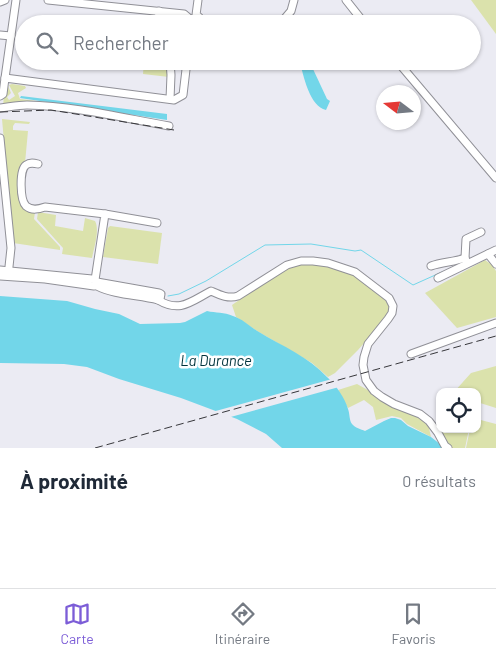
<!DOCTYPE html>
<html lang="fr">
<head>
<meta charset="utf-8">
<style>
	body { margin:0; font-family:Barlow,sans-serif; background:#f6f6f7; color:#1f2937 }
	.controls { position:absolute; right:15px; bottom:15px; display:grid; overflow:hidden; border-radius:10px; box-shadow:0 1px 4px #0004 }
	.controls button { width:45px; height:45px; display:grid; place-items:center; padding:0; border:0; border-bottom:1px solid #e0e1e3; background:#fff; color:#1f2937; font:25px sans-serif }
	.compass { position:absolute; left:376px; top:85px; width:45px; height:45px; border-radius:50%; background:#fff; box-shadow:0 1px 4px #0004; rotate:286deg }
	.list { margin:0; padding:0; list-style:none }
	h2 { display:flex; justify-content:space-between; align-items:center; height:65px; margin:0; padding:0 20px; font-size:21px }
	h2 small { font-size:16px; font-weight:400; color:#747a83 }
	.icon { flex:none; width:28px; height:28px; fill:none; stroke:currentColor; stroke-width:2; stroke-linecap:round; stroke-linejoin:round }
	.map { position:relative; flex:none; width:496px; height:448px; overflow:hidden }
	.search { position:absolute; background:#fff; box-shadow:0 1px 4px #0004; left:15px; right:15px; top:15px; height:55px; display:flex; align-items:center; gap:12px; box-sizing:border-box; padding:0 18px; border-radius:28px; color:#747a83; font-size:19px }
	.sheet { height:140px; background:#fff }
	nav { display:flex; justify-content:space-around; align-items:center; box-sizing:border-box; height:70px; border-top:1px solid #e0e1e3; background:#fff; font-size:14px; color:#747a83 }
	nav a { display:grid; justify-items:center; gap:2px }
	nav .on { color:#7c5dd7 }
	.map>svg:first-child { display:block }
	.green { fill:#dbe2ac }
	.water { fill:#72d6e9 }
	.pier { fill:#ebebf3 }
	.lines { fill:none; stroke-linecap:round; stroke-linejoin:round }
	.stream { stroke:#72d6e9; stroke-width:1 }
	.minor-casing { stroke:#909097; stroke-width:9 }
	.minor { stroke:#fff; stroke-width:7 }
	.rail { stroke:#37373b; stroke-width:1; stroke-dasharray:8 4; stroke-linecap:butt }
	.labels { text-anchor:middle; stroke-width:5; stroke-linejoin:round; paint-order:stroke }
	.water-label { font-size:15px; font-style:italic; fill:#02343d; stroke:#fff }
</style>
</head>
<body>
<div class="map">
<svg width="496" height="448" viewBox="0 0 496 448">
	<rect width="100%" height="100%" fill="#ebebf3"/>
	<g class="green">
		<path d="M471,0H496V34Z"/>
		<path d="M144,61H167V69L169,77L143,74Z"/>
		<path d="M12,84L25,86L26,88L18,93L20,99L46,102L47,103L3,105L5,88L8,86L11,93L7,97L9,100L15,96L9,85Z"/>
		<path d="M2,119L30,122L29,124L15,123L13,126V130L28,131L25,163L20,193L35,212L34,219L60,247V250L13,243Z"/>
		<path d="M38,212L56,215L55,226L83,231L85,218L95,221C100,230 94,248 92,258L62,254L63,248L37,219Z"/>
		<path d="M110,226L162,233L158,264L103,257L108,228Z"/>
		<path d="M485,260L492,265L496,271V317L457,328L425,293Z"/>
		<path d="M300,263L326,265L356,275L386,300L391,310L387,317L358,350L335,373L328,377L312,363L257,331L236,317L232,305L282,270Z"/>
		<path d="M496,366V408L477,402V392H454L471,373Z"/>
		<path d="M357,384L424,421L429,428L431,437L407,424L401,418L392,416L376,420L373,407L364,400L348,408L338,390Z"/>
		<path d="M440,406V429H469L465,448H451C441,438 438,423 436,410Z"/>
		<path d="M477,419L496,424V448H466L470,429H477Z"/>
	</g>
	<g class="water">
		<path d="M307,61L308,66L313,69L327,99L330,101L326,110C310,107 303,75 300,62Z"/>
		<path d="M21,96L167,114V120L20,98Z"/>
		<path d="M0,296L67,301L95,309L119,314L140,324L180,323L185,322L207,311C216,313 224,312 233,316C243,319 250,327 259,332C282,346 309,357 327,377C336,385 345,398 348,409C350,414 349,420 352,424C355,428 361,429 365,431L384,421L391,418H395L401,420L408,426L431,437L445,448H282L266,434L237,419L181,398L119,379L87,367L64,364L0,363Z"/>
	</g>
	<path class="pier" d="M332,379L339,387L227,418L212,412Z"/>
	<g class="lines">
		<path class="stream" d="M168,296L179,294L206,281L265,245L311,244L355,251L361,250L413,285L442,272"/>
		<defs>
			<g id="minor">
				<path d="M48,0L184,14L190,19V24"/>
				<path d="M198,0L196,15L199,17"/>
				<path d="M346,0L365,24"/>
				<path d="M0,2L5,0"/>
				<path d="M158,24L159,11"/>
				<path d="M280,24L291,11L294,0"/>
				<path d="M0,35L11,36"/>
				<path d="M397,61L496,178"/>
				<path d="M5,78L16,0"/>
				<path d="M0,96L3,94L5,78L174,100L183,95L187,61"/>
				<path d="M170,99L171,75L170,61"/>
				<path d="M0,108C9,107 18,105 27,105C75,106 123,118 169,126"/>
				<path d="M0,138L11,248L8,276"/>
				<path d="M38,164C34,163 30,162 26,165C19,170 20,200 26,206C32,211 39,209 45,207L105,214L95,280"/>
				<path d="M105,214L157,223"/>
				<path d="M488,254L496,264"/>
				<path d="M467,263L465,258L466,239L481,232"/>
				<path d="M431,266C442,262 454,262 465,258"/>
				<path d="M0,270L92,279L95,280L97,283"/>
				<path d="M0,276L45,279L94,286L97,284"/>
				<path d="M438,278L496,250"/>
				<path d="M97,286C115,295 138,295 158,300L160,299L161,294L159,293L97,282"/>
				<path d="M158,300C180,313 190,302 211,291C220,295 228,299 238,296L287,265L301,261H313L328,263L355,272L389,298L393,306L392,313L388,319L368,344L364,357L363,365L366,380L374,391L382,397L394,404L420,414L429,421L438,433L445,446L448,448"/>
				<path d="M411,354L496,323"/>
			</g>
		</defs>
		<use href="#minor" class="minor-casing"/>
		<use href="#minor" class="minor"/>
		<g class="rail">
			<path d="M0,112L51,110L174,130"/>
			<path d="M95,448L496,336"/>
		</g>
	</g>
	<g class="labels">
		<g class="water-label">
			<text x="216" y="366">La Durance</text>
		</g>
	</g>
</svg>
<div class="controls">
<button><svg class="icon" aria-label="locate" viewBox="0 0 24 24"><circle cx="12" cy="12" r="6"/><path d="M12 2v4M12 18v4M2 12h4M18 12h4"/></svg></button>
</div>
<svg class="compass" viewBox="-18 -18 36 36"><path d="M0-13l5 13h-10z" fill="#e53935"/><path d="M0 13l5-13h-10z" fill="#747a83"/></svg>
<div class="search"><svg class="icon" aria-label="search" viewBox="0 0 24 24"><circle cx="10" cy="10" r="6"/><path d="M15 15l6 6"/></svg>Rechercher</div>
</div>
<section class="sheet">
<h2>À proximité<small>0 résultats</small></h2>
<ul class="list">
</ul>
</section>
<nav>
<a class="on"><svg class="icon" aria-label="map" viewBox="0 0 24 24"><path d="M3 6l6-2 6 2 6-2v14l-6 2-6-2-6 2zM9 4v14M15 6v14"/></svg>Carte</a>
<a><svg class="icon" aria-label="directions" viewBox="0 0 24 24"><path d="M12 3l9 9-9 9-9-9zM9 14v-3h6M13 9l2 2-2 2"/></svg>Itinéraire</a>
<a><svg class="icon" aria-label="saved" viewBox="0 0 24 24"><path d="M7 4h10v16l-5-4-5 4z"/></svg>Favoris</a>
</nav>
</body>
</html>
